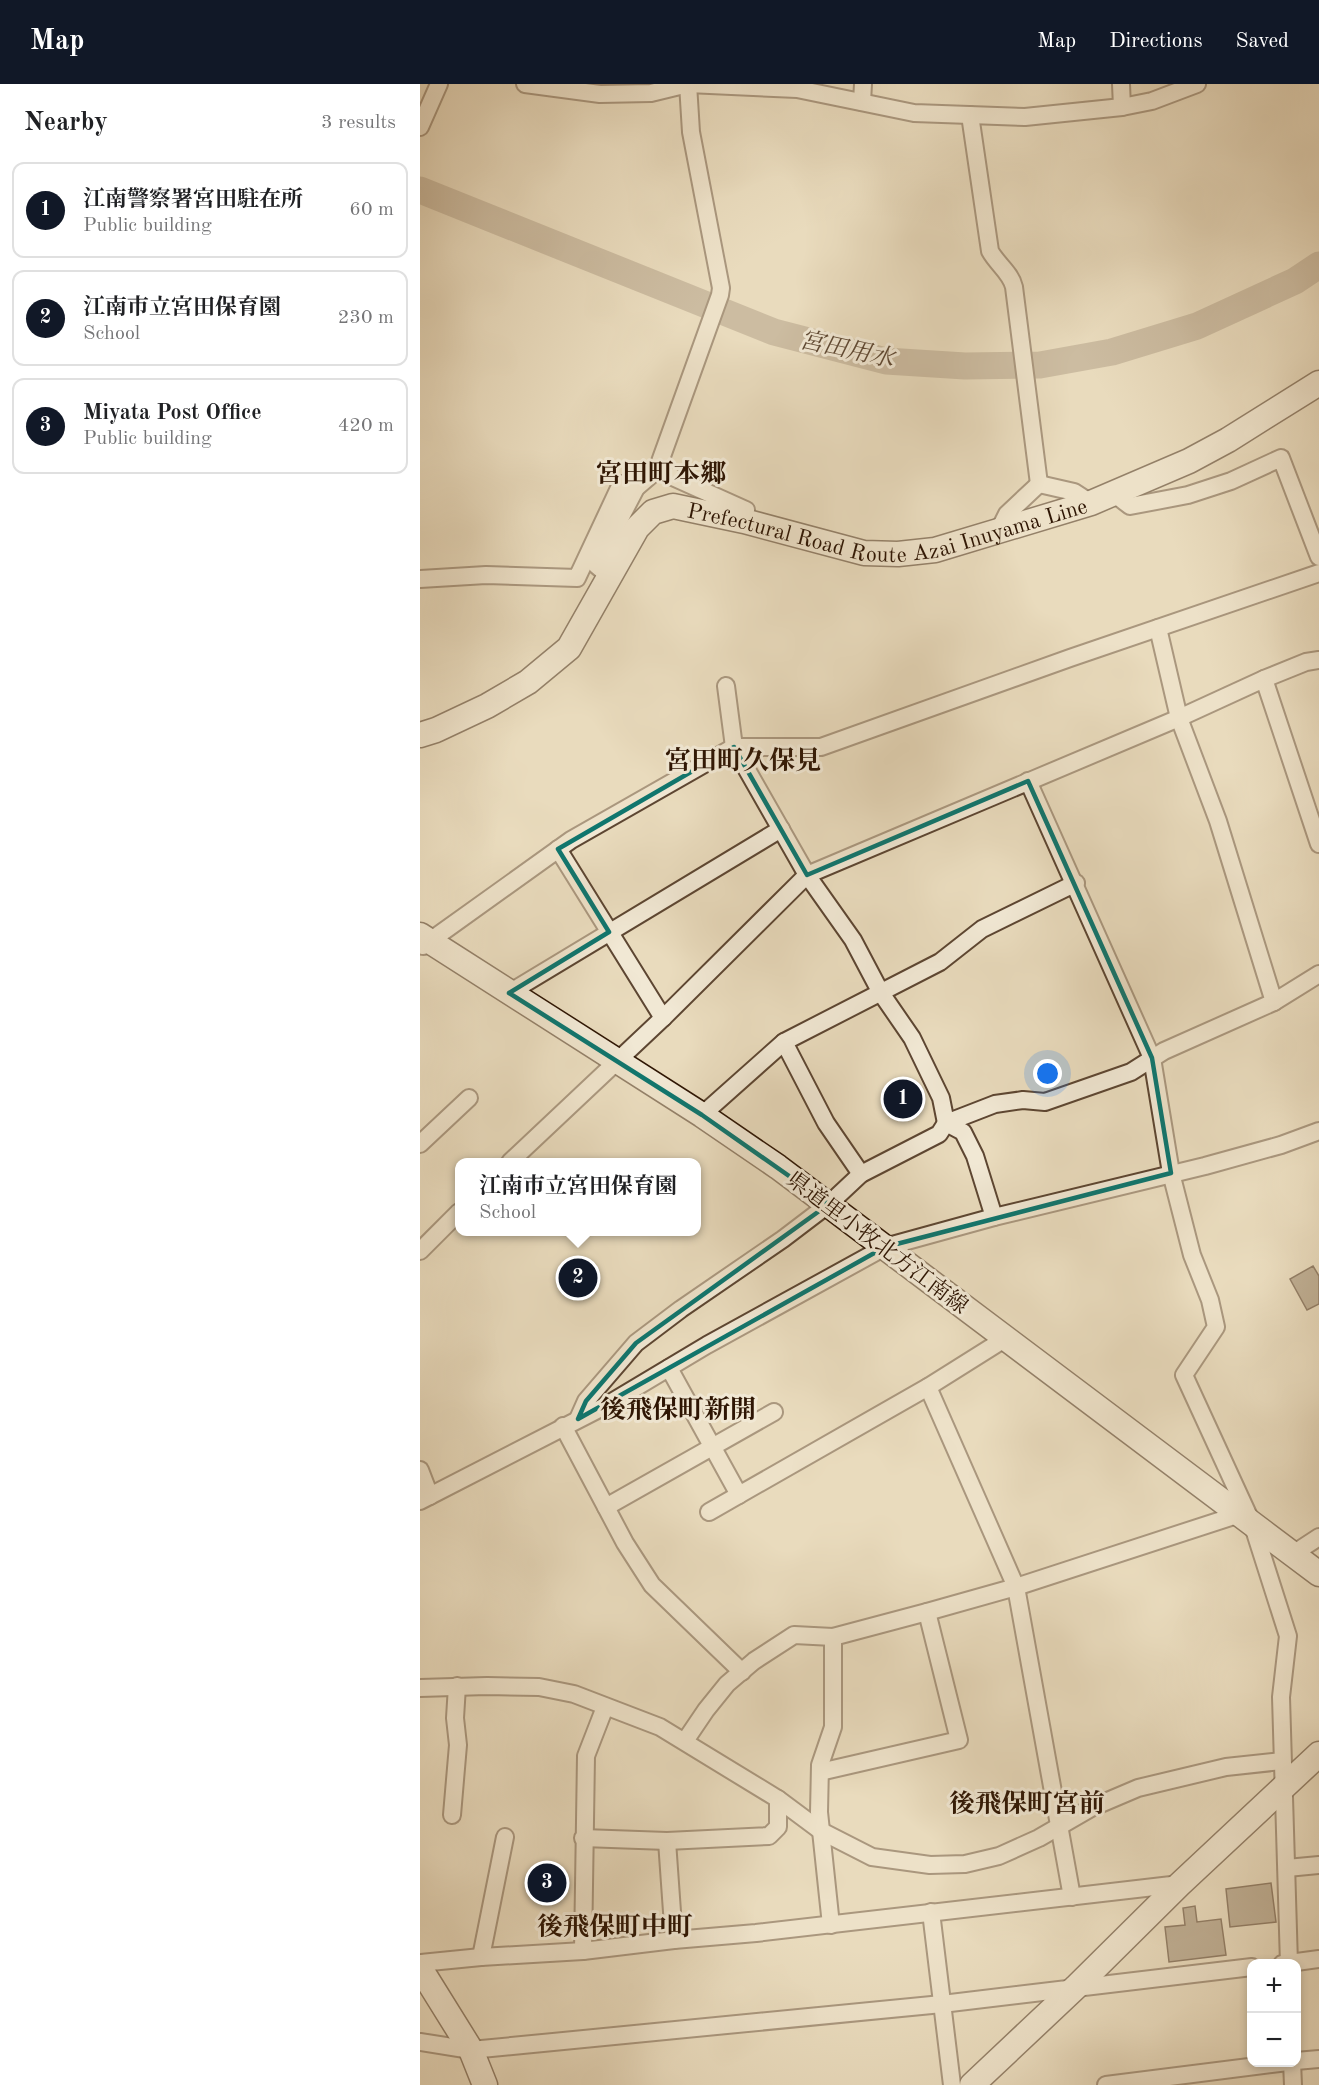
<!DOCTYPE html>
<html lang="en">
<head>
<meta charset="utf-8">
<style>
	body { margin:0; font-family:"Old Standard TT","Noto Serif JP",serif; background:#f6f6f6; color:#202124 }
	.controls { position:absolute; right:18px; bottom:18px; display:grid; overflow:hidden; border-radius:12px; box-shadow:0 3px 9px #0003 }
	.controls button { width:54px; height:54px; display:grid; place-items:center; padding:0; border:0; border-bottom:2px solid #e0e0e0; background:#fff; color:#202124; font:30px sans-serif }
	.you { position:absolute; left:628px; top:990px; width:21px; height:21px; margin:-15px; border:4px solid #fff; border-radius:50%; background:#1a73e8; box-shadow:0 0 0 9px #1a73e833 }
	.badge { display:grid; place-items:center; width:39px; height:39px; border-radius:50%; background:#111827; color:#fff; font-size:20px; font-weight:700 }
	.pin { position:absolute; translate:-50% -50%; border:3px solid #fff; box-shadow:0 2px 6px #0006 }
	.popup { position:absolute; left:35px; top:1074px; width:246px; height:78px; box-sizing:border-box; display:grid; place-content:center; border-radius:12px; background:#fff; filter:drop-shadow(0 2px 4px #0005); font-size:20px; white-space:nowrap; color:#757577 }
	.popup b { font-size:22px; color:#202124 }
	.popup::after { content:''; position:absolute; left:50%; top:100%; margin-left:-12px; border:12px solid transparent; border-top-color:#fff }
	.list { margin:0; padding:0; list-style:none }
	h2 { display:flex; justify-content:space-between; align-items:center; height:78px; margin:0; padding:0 24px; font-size:26px }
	h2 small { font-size:20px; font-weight:400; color:#757577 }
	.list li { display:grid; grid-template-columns:39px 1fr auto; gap:18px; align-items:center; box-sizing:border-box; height:96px; margin:0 12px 12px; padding:0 12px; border:2px solid #e0e0e0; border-radius:12px }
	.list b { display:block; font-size:22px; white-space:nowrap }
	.list p { margin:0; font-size:20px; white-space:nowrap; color:#757577 }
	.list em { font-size:20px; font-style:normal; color:#757577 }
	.map { position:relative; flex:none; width:899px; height:2001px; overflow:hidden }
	header { display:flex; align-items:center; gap:36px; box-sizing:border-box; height:84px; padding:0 30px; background:#111827; color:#fff }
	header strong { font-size:28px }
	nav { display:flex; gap:33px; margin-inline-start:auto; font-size:21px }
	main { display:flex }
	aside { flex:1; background:#fff }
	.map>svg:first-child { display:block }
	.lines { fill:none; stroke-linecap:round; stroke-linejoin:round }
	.river { stroke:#a9987e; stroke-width:27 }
	.building { fill:#8f7c64; stroke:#2e1503; stroke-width:1.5 }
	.street-casing { stroke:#5d4632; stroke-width:20 }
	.secondary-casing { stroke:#2e1503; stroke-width:27 }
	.street { stroke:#f1e8d4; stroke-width:16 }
	.secondary { stroke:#f1e8d4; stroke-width:24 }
	.marked { fill:none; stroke:#0f766e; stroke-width:4.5; stroke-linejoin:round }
	.labels { text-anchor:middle; stroke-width:6; stroke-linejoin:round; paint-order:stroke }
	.street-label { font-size:22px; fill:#2e1503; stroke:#f1e8d4 }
	.water-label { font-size:24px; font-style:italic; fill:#5f4934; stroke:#f1e8d4 }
	.quarter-label { font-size:26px; font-weight:bold; fill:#2e1503; stroke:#f1e8d4 }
</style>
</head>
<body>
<header>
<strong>Map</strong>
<nav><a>Map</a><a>Directions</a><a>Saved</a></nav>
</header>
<main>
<aside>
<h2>Nearby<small>3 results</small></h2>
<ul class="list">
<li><span class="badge">1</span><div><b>江南警察署宮田駐在所</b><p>Public building</p></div><em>60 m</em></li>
<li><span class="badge">2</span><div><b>江南市立宮田保育園</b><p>School</p></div><em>230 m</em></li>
<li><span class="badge">3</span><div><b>Miyata Post Office</b><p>Public building</p></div><em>420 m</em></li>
</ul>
</aside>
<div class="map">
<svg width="899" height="2001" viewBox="0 0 899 2001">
	<rect width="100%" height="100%" fill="#e9dbbd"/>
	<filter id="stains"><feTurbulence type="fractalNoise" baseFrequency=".00333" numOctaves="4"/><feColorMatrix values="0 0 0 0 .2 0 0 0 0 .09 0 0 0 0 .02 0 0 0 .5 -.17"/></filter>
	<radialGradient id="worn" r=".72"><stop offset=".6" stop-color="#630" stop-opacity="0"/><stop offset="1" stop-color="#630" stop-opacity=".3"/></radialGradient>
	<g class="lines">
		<path class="river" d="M0,106L354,248L466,277L545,282L620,281L692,268L777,242L875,197L899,181"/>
	</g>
	<g class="building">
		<path d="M893,1182L899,1192V1220L887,1226L870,1195Z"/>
		<path d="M851,1799L856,1838L810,1843L806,1805Z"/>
		<path d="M775,1822L777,1838L801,1835L806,1871L749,1878L745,1843L765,1841L763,1824Z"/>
	</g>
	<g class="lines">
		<defs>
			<g id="street">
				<path d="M105,0L180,10L231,9L268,0L377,5L494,29L605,33L702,23L732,17L777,0"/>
				<path d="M701,0L702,23"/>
				<path d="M442,18L443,0"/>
				<path d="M550,31L570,167C577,180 591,189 594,203L619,400"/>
				<path d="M0,43L19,0"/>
				<path d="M237,386L326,426L324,437"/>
				<path d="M619,400L654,408L671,419"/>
				<path d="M693,409L710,422L768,411L811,397L861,374L899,473"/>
				<path d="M578,448L587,430L619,400"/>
				<path d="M189,492L176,481L216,404L237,386L300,211L301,204L271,48L268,0"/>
				<path d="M0,495L66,491L157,494L201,400L216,404"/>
				<path d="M738,544L759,634L798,737L854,918"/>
				<path d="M844,595L899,760"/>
				<path d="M306,602L314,663L387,791L433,856L461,909L492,954L521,1014L526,1039L543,1048L555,1072L574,1133"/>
				<path d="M608,697L732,974L751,1089L772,1171L790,1216L796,1243L764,1291L832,1439L868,1552L861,1613L869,1880"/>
				<path d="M138,765L243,934"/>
				<path d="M3,862L151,756L314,663H401L650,574L899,489"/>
				<path d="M89,909L361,745"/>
				<path d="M282,1031L364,958"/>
				<path d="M0,1060L49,1014"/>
				<path d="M90,1078L243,934L387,791L759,634L844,595L886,578L899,576"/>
				<path d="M441,1090L406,1039L364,958L520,878L562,845L656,799"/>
				<path d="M0,1167L39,1128"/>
				<path d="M249,1284L319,1411"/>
				<path d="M508,1303L596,1503L652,1813"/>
				<path d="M158,1335L166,1317L216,1259L261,1225L363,1155L409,1120L441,1090L519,1050L526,1039L575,1020L603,1016L625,1018L711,988L744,967L854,918L899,890"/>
				<path d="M143,1342L205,1459L232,1501L322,1588"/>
				<path d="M0,1386L10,1412"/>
				<path d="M0,1417L185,1322L287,1261L465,1163L574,1133L785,1082L861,1061L899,1047"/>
				<path d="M186,1423L354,1328"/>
				<path d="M289,1428L508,1303L586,1254"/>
				<path d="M873,1470L899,1453"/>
				<path d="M0,1604L67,1602L119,1603L154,1610L240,1643L358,1715L401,1747L452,1773L510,1781L545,1780L579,1772L619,1754L671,1724L718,1704L806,1683L862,1677"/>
				<path d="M265,1657L286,1626L307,1600L334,1577L374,1551L413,1553L507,1528L596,1503L820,1430"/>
				<path d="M400,1688L539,1656L507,1528"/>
				<path d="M32,1731L38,1661L35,1634L37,1602"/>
				<path d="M163,1754L247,1757L349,1752L358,1743V1715"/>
				<path d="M247,1757L254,1856"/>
				<path d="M867,1784L899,1781"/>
				<path d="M511,1828L532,2001"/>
				<path d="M411,1841L399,1728L400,1681L413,1643V1553"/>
				<path d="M163,1867L166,1672L185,1623"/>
				<path d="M61,1873L85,1753"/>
				<path d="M0,1879L61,1873L163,1867L254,1856L336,1849L760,1800"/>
				<path d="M862,1880L899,1875"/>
				<path d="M0,1958L51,1966L522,1920L832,1883"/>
				<path d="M876,1977L899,1975"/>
				<path d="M872,1978L873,2001"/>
				<path d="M686,2001L868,1978"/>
			</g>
			<g id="secondary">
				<path id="s1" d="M0,651L16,646L67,622L108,598L149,564L217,444L233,428L253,422L324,437L444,469L478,470L515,466L671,419L769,377L808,356L899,299"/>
				<path d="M0,851L282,1031L358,1083L899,1490"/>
				<path d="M0,1884L51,1966L65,2001"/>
				<path d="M552,2001L656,1903L760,1800L899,1670"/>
			</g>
		</defs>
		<use href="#street" class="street-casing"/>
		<use href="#secondary" class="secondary-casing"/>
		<use href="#street" class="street"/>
		<use href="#secondary" class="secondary"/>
	</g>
	<path d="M0 0H899V2001H0ZM314,663L387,791L608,697L732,974L751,1089L465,1163L158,1335L166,1317L216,1259L409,1120L282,1031L89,909L189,848L138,765Z" fill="#e9dbbd" fill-opacity=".55" fill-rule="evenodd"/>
	<path class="marked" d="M314,663L387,791L608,697L732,974L751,1089L465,1163L158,1335L166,1317L216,1259L409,1120L282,1031L89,909L189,848L138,765Z"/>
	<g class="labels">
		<g class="street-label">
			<text dy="8" stroke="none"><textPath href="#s1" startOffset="576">Prefectural Road Route Azai Inuyama Line</textPath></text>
			<text transform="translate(458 1158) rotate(37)" y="8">県道里小牧北方江南線</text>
		</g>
		<g class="water-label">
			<text transform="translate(427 265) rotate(12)" y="8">宮田用水</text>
		</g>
		<g class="quarter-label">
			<text x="241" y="398">宮田町本郷</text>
			<text x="323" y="685">宮田町久保見</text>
			<text x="258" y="1334">後飛保町新開</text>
			<text x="607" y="1728">後飛保町宮前</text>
			<text x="195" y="1851">後飛保町中町</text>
		</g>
	</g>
	<rect width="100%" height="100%" filter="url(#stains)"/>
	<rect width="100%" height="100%" fill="url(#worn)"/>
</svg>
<div class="controls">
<button>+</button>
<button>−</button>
</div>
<div class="you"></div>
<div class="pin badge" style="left:483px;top:1015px">1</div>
<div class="pin badge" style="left:158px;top:1194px">2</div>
<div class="popup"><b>江南市立宮田保育園</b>School</div>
<div class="pin badge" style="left:127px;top:1799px">3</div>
</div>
</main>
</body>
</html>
